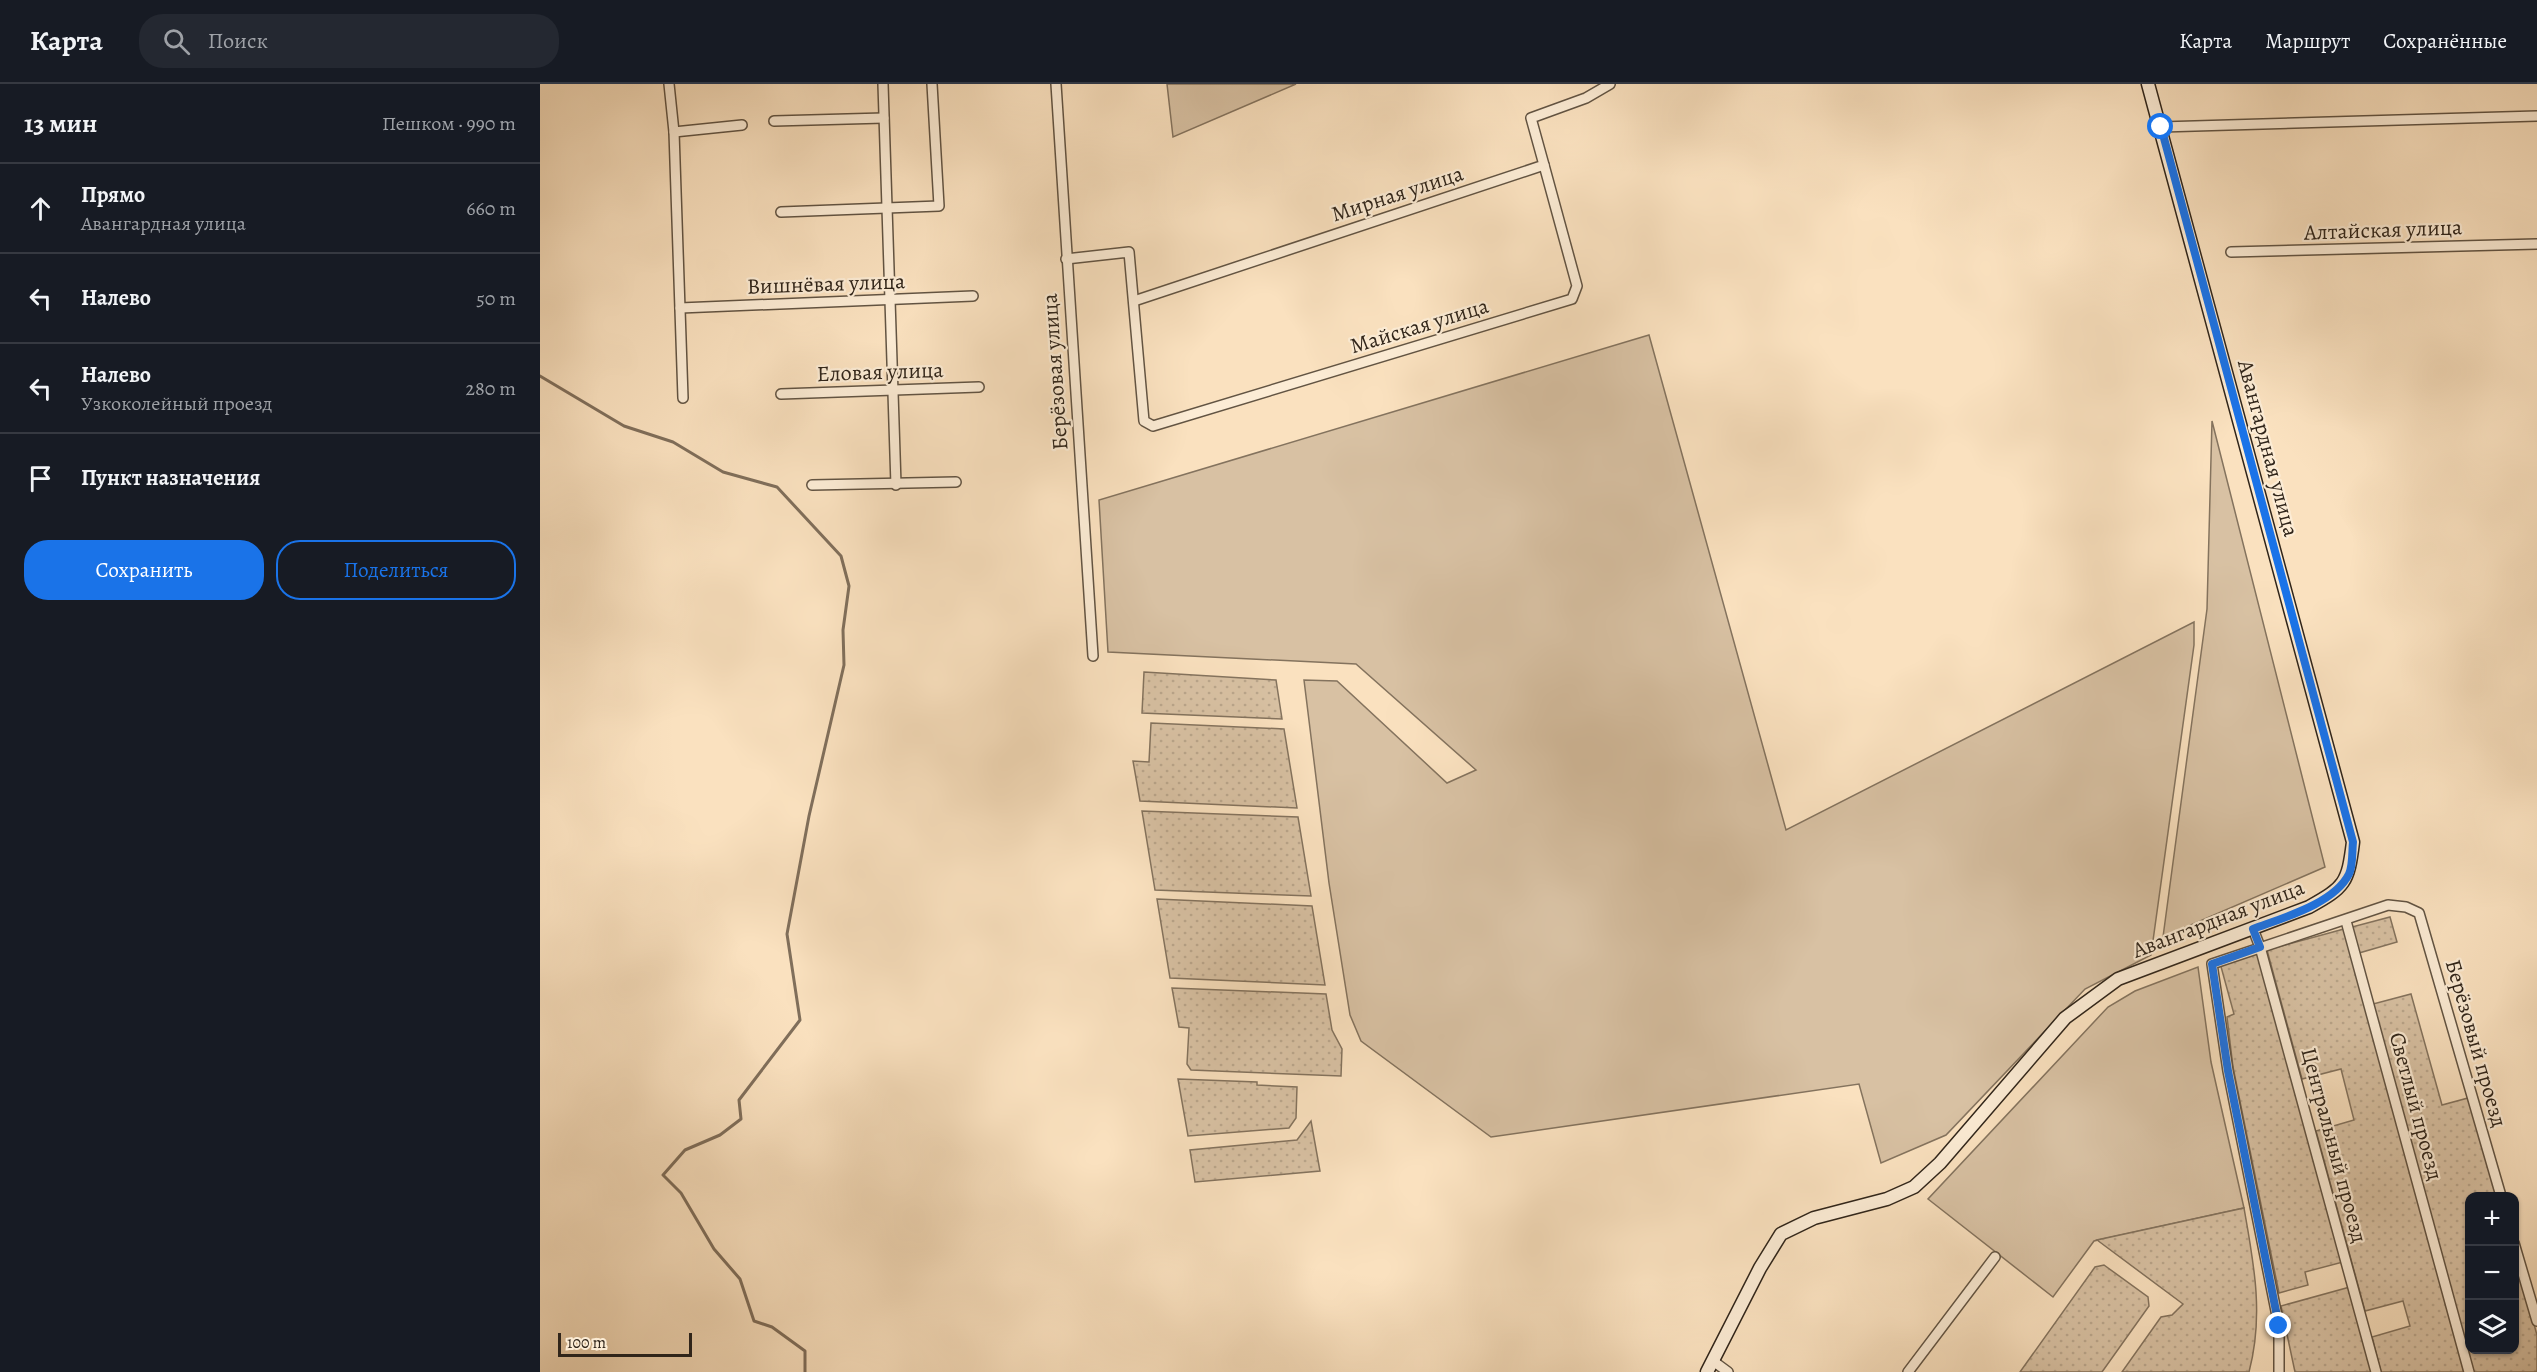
<!DOCTYPE html>
<html lang="ru">
<head>
<meta charset="utf-8">
<style>
	body { margin:0; font-family:Alegreya,serif; background:#242831; color:#f1f3f6 }
	.controls { position:absolute; right:18px; bottom:18px; display:grid; overflow:hidden; border-radius:12px; box-shadow:0 2px 4px #0004 }
	.controls button { width:54px; height:54px; display:grid; place-items:center; padding:0; border:0; border-bottom:2px solid #363941; background:#171b24; color:#f1f3f6; font:30px sans-serif }
	.scale { position:absolute; left:18px; bottom:15px; width:134px; box-sizing:border-box; padding-left:6px; border:3px solid #30251a; border-top:0; font-size:16px; line-height:21px; white-space:nowrap; color:#30251a; -webkit-text-stroke:4px #fcecd5; paint-order:stroke }
	.stop { position:absolute; width:18px; height:18px; margin:-14px; border:4px solid #1a73e8; border-radius:50%; background:#fff }
	.stop.end { background:#1a73e8; border-color:#fff; box-shadow:0 2px 6px #0008 }
	.list { margin:0; padding:0; list-style:none }
	h2 { display:flex; justify-content:space-between; align-items:center; height:78px; margin:0; padding:0 24px; font-size:26px }
	h2 small { font-size:20px; font-weight:400; color:#9ea1a6 }
	.list li { display:grid; grid-template-columns:39px 1fr auto; gap:18px; align-items:center; box-sizing:border-box; height:90px; padding:0 24px; border-top:2px solid #363941 }
	.list b { display:block; font-size:22px; white-space:nowrap }
	.list p { margin:0; font-size:20px; white-space:nowrap; color:#9ea1a6 }
	.list em { font-size:20px; font-style:normal; color:#9ea1a6 }
	.actions { display:flex; gap:12px; padding:18px 24px }
	.actions a { flex:1; padding:14px 0; border:2px solid #1a73e8; border-radius:24px; text-align:center; font-size:21px; color:#1a73e8 }
	.actions .main { background:#1a73e8; color:#fff }
	.icon { flex:none; width:33px; height:33px; fill:none; stroke:currentColor; stroke-width:2; stroke-linecap:round; stroke-linejoin:round }
	.map { position:relative; flex:none; width:1997px; height:1288px; overflow:hidden }
	header { display:flex; align-items:center; gap:36px; box-sizing:border-box; height:84px; padding:0 30px; background:#171b24; border-bottom:2px solid #363941 }
	header strong { font-size:28px }
	nav { display:flex; gap:33px; margin-inline-start:auto; font-size:21px }
	.search { width:420px; height:54px; background:#242831; display:flex; align-items:center; gap:15px; box-sizing:border-box; padding:0 21px; border-radius:24px; color:#9ea1a6; font-size:22px }
	main { display:flex }
	aside { flex:1; background:#171b24 }
	.map>svg:first-child { display:block }
	.grass { fill:#d8c1a3; stroke:#84735e; stroke-width:1.5 }
	.garden { fill:url(#garden-dots); stroke:#84735e; stroke-width:1.5 }
	.lines { fill:none; stroke-linecap:round; stroke-linejoin:round }
	.stream { stroke:#806f5b; stroke-width:3 }
	.street-casing { stroke:#625443; stroke-width:12 }
	.secondary-casing { stroke:#30251a; stroke-width:15 }
	.street { stroke:#fcecd5; stroke-width:9 }
	.secondary { stroke:#fcecd5; stroke-width:12 }
	.route { stroke:#1a73e8; stroke-width:8 }
	.labels { text-anchor:middle; stroke-width:4.5; stroke-linejoin:round; paint-order:stroke }
	.street-label { font-size:22px; fill:#30251a; stroke:#fcecd5 }
</style>
</head>
<body>
<header>
<strong>Карта</strong>
<div class="search"><svg class="icon" aria-label="search" viewBox="0 0 24 24"><circle cx="10" cy="10" r="6"/><path d="M15 15l6 6"/></svg>Поиск</div>
<nav><a>Карта</a><a>Маршрут</a><a>Сохранённые</a></nav>
</header>
<main>
<aside>
<h2>13 мин<small>Пешком · 990 m</small></h2>
<ul class="list">
<li><svg class="icon" aria-label="ahead" viewBox="0 0 24 24"><path d="M12 20V5M6 11l6-6 6 6"/></svg><div><b>Прямо</b><p>Авангардная улица</p></div><em>660 m</em></li>
<li><svg class="icon" aria-label="left" viewBox="0 0 24 24"><path d="M17 20v-9H6M10 6l-5 5 5 5"/></svg><div><b>Налево</b></div><em>50 m</em></li>
<li><svg class="icon" aria-label="left" viewBox="0 0 24 24"><path d="M17 20v-9H6M10 6l-5 5 5 5"/></svg><div><b>Налево</b><p>Узкоколейный проезд</p></div><em>280 m</em></li>
<li><svg class="icon" aria-label="arrive" viewBox="0 0 24 24"><path d="M6 21V4h12l-3 4 3 4H6"/></svg><div><b>Пункт назначения</b></div></li>
</ul>
<div class="actions"><a class="main">Сохранить</a><a>Поделиться</a></div>
</aside>
<div class="map">
<svg width="1997" height="1288" viewBox="0 0 1997 1288">
	<defs>
		<pattern id="garden-dots" width="8" height="8" patternUnits="userSpaceOnUse" patternTransform="scale(1.5)"><rect width="8" height="8" fill="#d8c1a3"/><path d="M2 2h.1M6 6h.1" fill="none" stroke="#baa68c" stroke-width="1.8" stroke-linecap="round"/></pattern>
	</defs>
	<rect width="100%" height="100%" fill="#fae1bf"/>
	<filter id="stains"><feTurbulence type="fractalNoise" baseFrequency=".00333" numOctaves="4"/><feColorMatrix values="0 0 0 0 .2 0 0 0 0 .09 0 0 0 0 .02 0 0 0 .5 -.17"/></filter>
	<radialGradient id="worn" r=".72"><stop offset=".6" stop-color="#630" stop-opacity="0"/><stop offset="1" stop-color="#630" stop-opacity=".3"/></radialGradient>
	<g class="grass">
		<path d="M627,0H756L633,53Z"/>
		<path d="M1109,251L1246,746L1654,538V561L1611,871L1545,905L1406,1051L1341,1079L1319,1000L951,1053L821,957L810,931L789,799L764,596L797,597L907,699L936,686L816,580L568,568L559,416Z"/>
		<path d="M1672,337L1785,783L1623,853L1667,525Z"/>
		<path d="M1658,883L1671,978L1704,1124L1554,1157L1513,1213L1388,1115L1568,923L1595,907Z"/>
	</g>
	<g class="garden">
		<path d="M604,588L736,596L742,635L602,629Z"/>
		<path d="M611,639L744,645L757,724L600,717L593,677L609,678Z"/>
		<path d="M602,727L758,733L771,812L615,806Z"/>
		<path d="M617,815L772,822L785,901L630,894Z"/>
		<path d="M1850,833L1857,858L1819,869L1812,843Z"/>
		<path d="M1804,845L1924,1288H1841L1832,1253L1870,1242L1863,1217L1825,1227L1776,1047L1814,1036L1801,985L1762,995L1727,866Z"/>
		<path d="M1719,868L1803,1178L1765,1188L1768,1201L1739,1209L1693,983L1687,933L1694,930L1680,879Z"/>
		<path d="M632,904L786,910L792,946L802,965L801,992L651,986L647,980L649,944L639,943Z"/>
		<path d="M1871,910L1902,1021L1928,1014L1957,1112H1930V1266H1974L1975,1173L1997,1251V1288H1933L1833,920Z"/>
		<path d="M638,995L717,998V1001L757,1003L756,1034L749,1044L648,1052Z"/>
		<path d="M771,1037L780,1087L655,1098L650,1066L757,1056Z"/>
		<path d="M1704,1124C1714,1180 1724,1232 1709,1288H1582L1621,1233L1632,1231L1643,1220L1557,1156Z"/>
		<path d="M1564,1181L1608,1213L1609,1222L1562,1288H1480L1555,1183Z"/>
		<path d="M1810,1203L1833,1288H1755L1741,1222Z"/>
	</g>
	<g class="lines">
		<path class="stream" d="M0,292L84,342L133,358L183,388L237,403L301,472L309,502L303,546L304,581L269,732L247,850L260,936L199,1016L201,1035L180,1051L145,1066L123,1091L141,1109L174,1165L200,1195L214,1237L232,1243L265,1267V1288"/>
		<defs>
			<g id="street">
				<path d="M129,0L134,48L143,314"/>
				<path d="M343,0L356,401"/>
				<path d="M516,0L553,572"/>
				<path d="M234,37L344,34"/>
				<path d="M1621,43L1997,32"/>
				<path d="M134,48L202,41"/>
				<path d="M241,128L399,122L392,0"/>
				<path d="M1691,168L1997,160"/>
				<path d="M526,175L589,168L604,337L613,342L1032,215L1037,202L1004,81"/>
				<path d="M594,217L1004,81L991,34L1046,14L1070,0"/>
				<path d="M140,224L433,212"/>
				<path d="M241,310L439,303"/>
				<path d="M272,401L416,398"/>
				<path d="M1806,837L1929,1288"/>
				<path d="M1713,845L1720,863L1836,1288"/>
				<path d="M1974,1159L1997,1237"/>
				<path d="M1173,1277L1188,1288"/>
				<path d="M1368,1288L1455,1173"/>
				<path d="M1739,1288V1242L1688,987L1672,880L1848,821L1866,823L1879,829L1961,1112"/>
			</g>
			<path id="secondary" d="M1167,1288L1220,1184L1241,1150L1274,1134L1347,1115L1374,1103L1400,1079L1525,934L1578,895L1769,823C1805,803 1808,799 1813,758L1608,0"/>
		</defs>
		<use href="#street" class="street-casing"/>
		<use href="#secondary" class="secondary-casing"/>
		<use href="#street" class="street"/>
		<use href="#secondary" class="secondary"/>
	</g>
	<g class="lines">
		<path class="route" d="M1621,43L1813,758C1812,767 1813,782 1809,790C1794,820 1742,834 1713,845L1720,863L1672,880L1688,987L1739,1242"/>
	</g>
	<g class="labels">
		<g class="street-label">
			<text transform="translate(857 109) rotate(-18)" y="8">Мирная улица</text>
			<text transform="translate(1843 145) rotate(-2)" y="8">Алтайская улица</text>
			<text transform="translate(286 199) rotate(-2)" y="8">Вишнёвая улица</text>
			<text transform="translate(879 241) rotate(-17)" y="8">Майская улица</text>
			<text transform="translate(340 287) rotate(-2)" y="8">Еловая улица</text>
			<text transform="translate(514 288) rotate(-94)" y="8">Берёзовая улица</text>
			<text transform="translate(1729 364) rotate(75)" y="8">Авангардная улица</text>
			<text transform="translate(1678 834) rotate(-21)" y="8">Авангардная улица</text>
			<text transform="translate(1937 959) rotate(74)" y="8">Берёзовый проезд</text>
			<text transform="translate(1877 1022) rotate(75)" y="8">Светлый проезд</text>
			<text transform="translate(1795 1061) rotate(75)" y="8">Центральный проезд</text>
		</g>
	</g>
	<rect width="100%" height="100%" filter="url(#stains)"/>
	<rect width="100%" height="100%" fill="url(#worn)"/>
</svg>
<div class="controls">
<button>+</button>
<button>−</button>
<button><svg class="icon" aria-label="layers" viewBox="0 0 24 24"><path d="M12 4l9 5-9 5-9-5zM3 14l9 5 9-5"/></svg></button>
</div>
<div class="scale">100 m</div>
<div class="stop" style="left:1621px;top:43px"></div>
<div class="stop end" style="left:1739px;top:1242px"></div>
</div>
</main>
</body>
</html>
